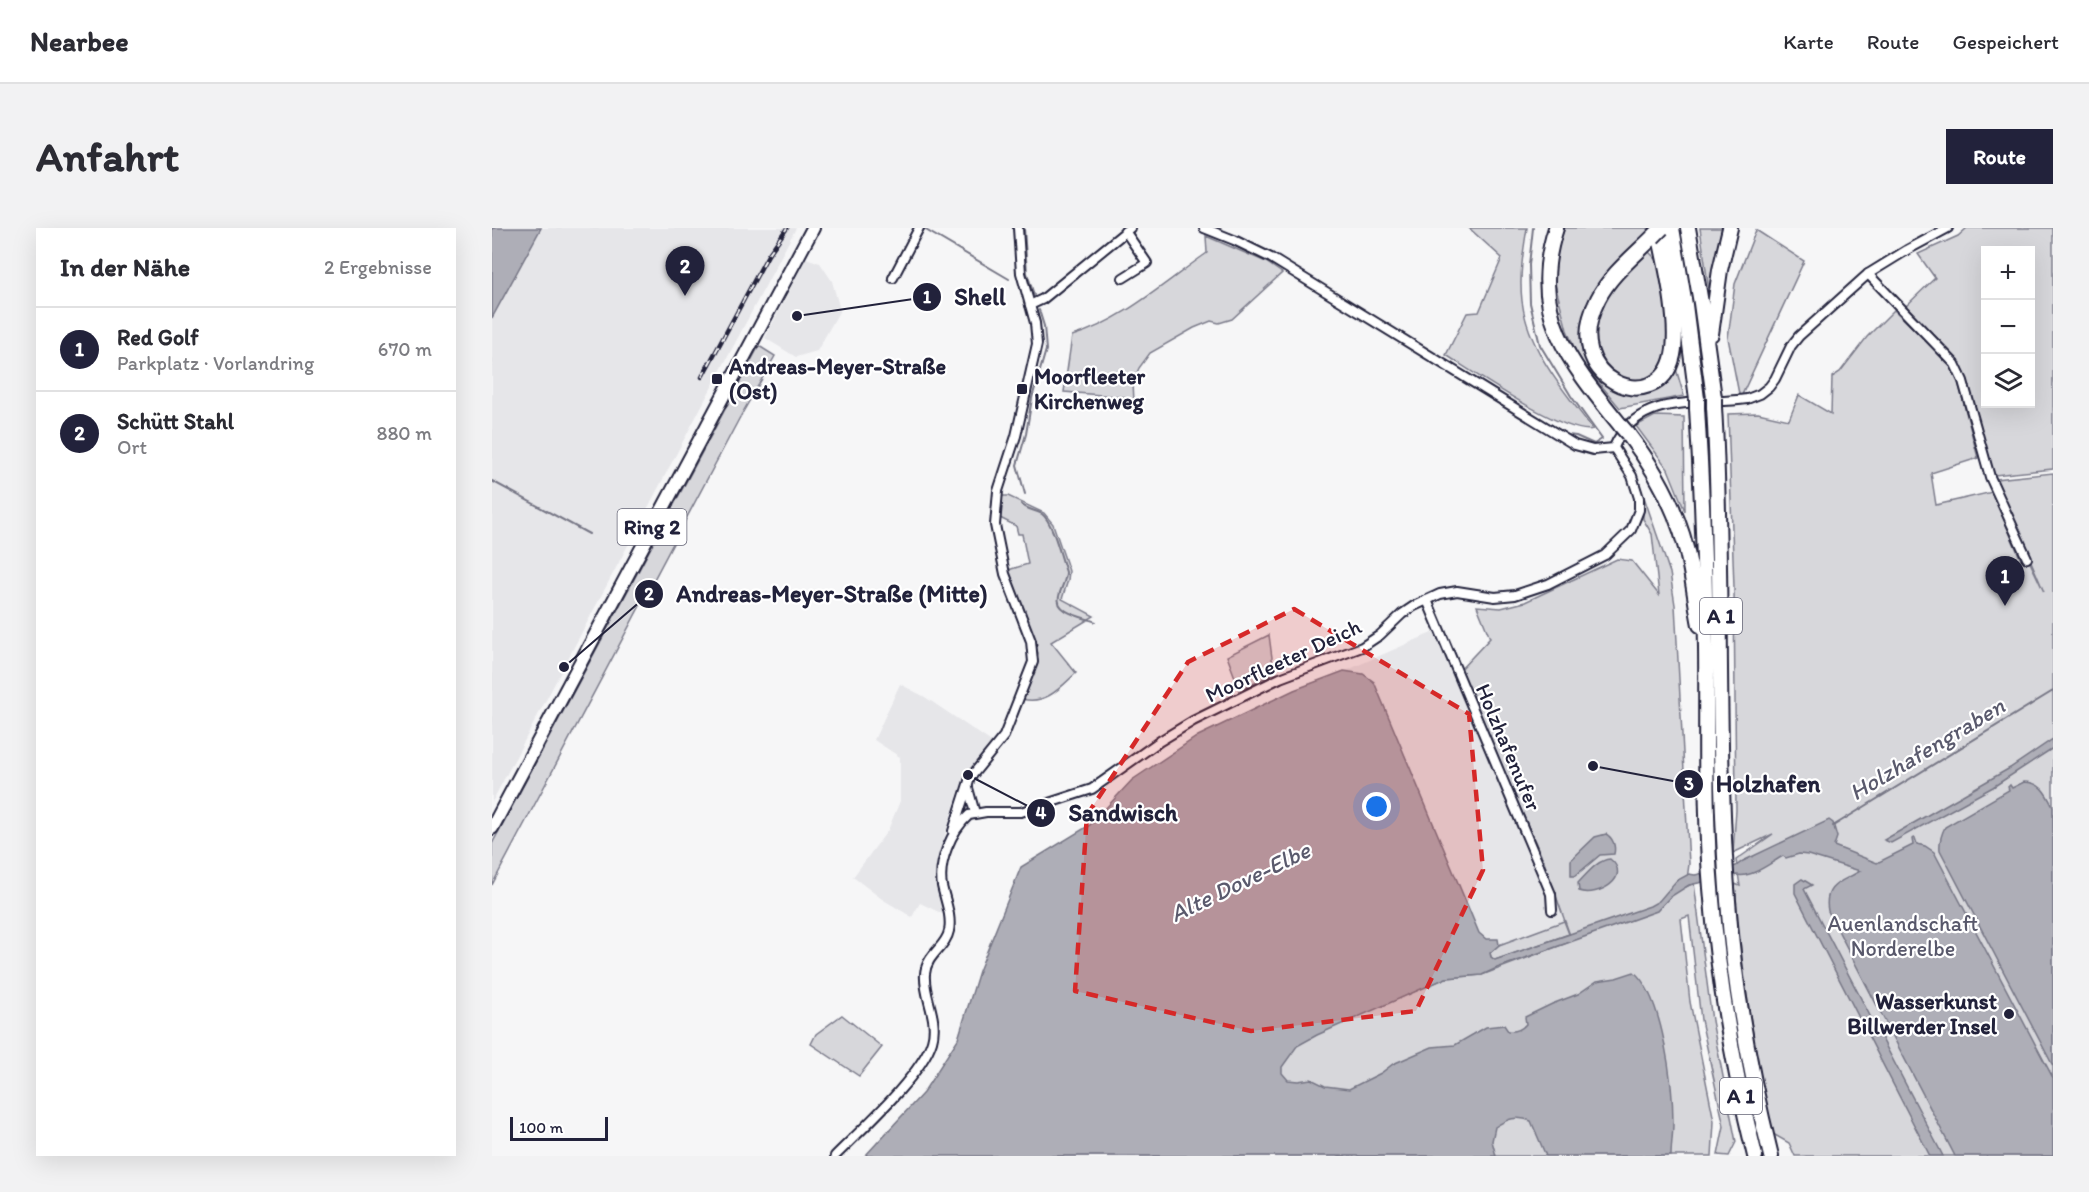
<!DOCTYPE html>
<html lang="de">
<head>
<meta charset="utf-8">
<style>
	body { margin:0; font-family:Itim,sans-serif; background:#f2f2f3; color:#2b2b33 }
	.controls { position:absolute; right:18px; top:18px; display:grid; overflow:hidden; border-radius:0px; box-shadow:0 6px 24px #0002 }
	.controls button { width:54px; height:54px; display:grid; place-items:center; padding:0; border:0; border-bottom:2px solid #e1e1e2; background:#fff; color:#2b2b33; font:30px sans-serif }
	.scale { position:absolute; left:18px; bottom:15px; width:98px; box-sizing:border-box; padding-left:6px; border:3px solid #22223b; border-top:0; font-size:16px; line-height:21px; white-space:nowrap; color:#22223b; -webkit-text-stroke:4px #fff; paint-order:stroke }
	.you { position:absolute; left:885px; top:579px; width:21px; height:21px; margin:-15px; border:4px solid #fff; border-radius:50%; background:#1a73e8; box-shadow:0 0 0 9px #1a73e833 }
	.badge { display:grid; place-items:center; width:39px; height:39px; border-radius:50%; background:#22223b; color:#fff; font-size:20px; font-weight:700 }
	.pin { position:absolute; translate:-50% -50px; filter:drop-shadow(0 2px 3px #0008) }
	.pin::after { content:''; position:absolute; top:32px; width:21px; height:18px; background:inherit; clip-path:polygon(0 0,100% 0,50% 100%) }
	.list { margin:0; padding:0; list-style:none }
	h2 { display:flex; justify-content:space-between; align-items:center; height:78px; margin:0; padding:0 24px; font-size:26px }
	h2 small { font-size:20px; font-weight:400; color:#7c7c81 }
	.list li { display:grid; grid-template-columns:39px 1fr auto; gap:18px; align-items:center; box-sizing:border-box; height:84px; padding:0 24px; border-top:2px solid #e1e1e2 }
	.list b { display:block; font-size:22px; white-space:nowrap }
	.list p { margin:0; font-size:20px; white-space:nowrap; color:#7c7c81 }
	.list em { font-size:20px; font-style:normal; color:#7c7c81 }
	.icon { flex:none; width:33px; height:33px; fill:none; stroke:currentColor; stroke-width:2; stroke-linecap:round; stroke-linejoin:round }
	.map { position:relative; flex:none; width:1561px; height:928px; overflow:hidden; border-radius:0px }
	header { display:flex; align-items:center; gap:36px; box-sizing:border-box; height:84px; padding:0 30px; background:#fff; border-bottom:2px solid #e1e1e2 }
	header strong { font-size:28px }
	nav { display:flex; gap:33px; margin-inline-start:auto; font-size:21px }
	.intro { display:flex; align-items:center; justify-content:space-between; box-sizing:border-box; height:144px; padding:0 36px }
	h1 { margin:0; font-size:42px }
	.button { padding:15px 27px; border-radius:0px; background:#22223b; color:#fff; font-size:21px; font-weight:700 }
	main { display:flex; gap:36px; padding:0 36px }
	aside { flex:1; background:#fff; border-radius:0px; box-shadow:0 6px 24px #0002 }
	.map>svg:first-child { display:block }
	.built { fill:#e6e6e9 }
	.green { fill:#d7d7db; stroke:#7c7c8b; stroke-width:1.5; fill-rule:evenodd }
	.water { fill:#aeaeb7; stroke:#767685; stroke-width:1.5 }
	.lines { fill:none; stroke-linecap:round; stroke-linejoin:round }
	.stream { stroke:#767685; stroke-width:2 }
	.minor-casing { stroke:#22223b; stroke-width:12 }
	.primary-casing { stroke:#22223b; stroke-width:16 }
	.motorway-casing { stroke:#22223b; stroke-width:18 }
	.minor { stroke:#fff; stroke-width:8 }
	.primary { stroke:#fff; stroke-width:12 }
	.motorway { stroke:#fff; stroke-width:14 }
	.rail-casing { stroke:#22223b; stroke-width:4.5 }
	.rail { stroke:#fff; stroke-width:2; stroke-dasharray:7; stroke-linecap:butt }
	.motorway-bridge-casing { stroke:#22223b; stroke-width:18; stroke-linecap:butt }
	.motorway-bridge { stroke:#fff; stroke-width:14 }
	.marked { fill:#d62828; fill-opacity:0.2; stroke:#d62828; stroke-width:4.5; stroke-dasharray:12 8; stroke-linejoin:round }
	.poi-dot { fill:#22223b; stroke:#fff; stroke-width:2 }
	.labels { text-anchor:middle; stroke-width:4.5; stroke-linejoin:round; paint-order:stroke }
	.shield { fill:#fff; stroke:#646476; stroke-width:1.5 }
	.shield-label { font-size:21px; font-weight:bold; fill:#22223b }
	.poi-label { font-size:22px; font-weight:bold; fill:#22223b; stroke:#fff; text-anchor:start }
	.street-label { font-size:22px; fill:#22223b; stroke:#fff }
	.park-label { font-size:22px; fill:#58586b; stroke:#fff }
	.water-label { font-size:24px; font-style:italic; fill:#5a5a6d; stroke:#fff }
	.leader { fill:none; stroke:#22223b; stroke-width:2 }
	.callout-dot { fill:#22223b; stroke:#fff; stroke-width:2 }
	.mark-label { font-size:18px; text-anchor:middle; font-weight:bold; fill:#fff }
	.callout-label { font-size:24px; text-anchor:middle; font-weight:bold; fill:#22223b; stroke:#fff; stroke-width:4.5; stroke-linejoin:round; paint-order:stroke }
</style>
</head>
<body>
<header>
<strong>Nearbee</strong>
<nav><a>Karte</a><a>Route</a><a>Gespeichert</a></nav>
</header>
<div class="intro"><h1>Anfahrt</h1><a class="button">Route</a></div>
<main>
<aside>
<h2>In der Nähe<small>2 Ergebnisse</small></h2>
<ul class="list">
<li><span class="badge">1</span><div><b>Red Golf</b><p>Parkplatz · Vorlandring</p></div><em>670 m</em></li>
<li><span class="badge">2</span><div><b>Schütt Stahl</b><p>Ort</p></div><em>880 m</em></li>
</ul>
</aside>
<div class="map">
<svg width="1561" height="928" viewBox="0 0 1561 928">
	<rect width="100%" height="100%" fill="#f6f6f7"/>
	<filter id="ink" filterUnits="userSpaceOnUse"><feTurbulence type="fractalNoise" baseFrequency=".0167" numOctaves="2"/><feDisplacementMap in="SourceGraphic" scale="12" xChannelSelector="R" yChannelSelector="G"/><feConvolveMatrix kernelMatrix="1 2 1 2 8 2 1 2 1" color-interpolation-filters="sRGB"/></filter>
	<g filter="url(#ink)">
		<g class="built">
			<path d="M49,0H304L0,574V90Z"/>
			<path d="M314,30L328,35L340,53L348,82L325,123L304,129L273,110Z"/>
			<path d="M951,400L1052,634L1073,692L1007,717L1006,711H994L987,705L882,454L871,446L853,443Z"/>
			<path d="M408,456L433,469L501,515L479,541L467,563L453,607L445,644L453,687L428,675L420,689L390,671L361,649L396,602L408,573V529L382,512Z"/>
		</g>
		<g class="green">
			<path d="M977,0H1035C1031,24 1027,49 1030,73C1036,122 1072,163 1101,201C1075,209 980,143 954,127L975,85L987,84L1010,30Z"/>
			<path d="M1073,0H1157L1152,12L1116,43L1101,70L1102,143C1134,177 1152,172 1184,141L1192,168L1128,180L1087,131L1075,102L1061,49L1068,11Z"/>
			<path d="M1208,0H1231L1220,59L1217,63Z"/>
			<path d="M1475,0H1561V241L1502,247L1467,133L1414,78L1443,50L1426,26L1466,8ZM1494,22H1538V176H1494Z"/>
			<path d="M1264,2L1312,33L1248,171L1236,110L1243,56Z"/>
			<path d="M714,8L774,34L790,45L740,91L727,95L719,93L702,100L658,125L647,140L641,154L642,174L634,169L572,164L580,108C630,93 672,55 715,25Z"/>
			<path d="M1156,23L1165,32H1168C1172,54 1183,104 1177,124C1156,190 1080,142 1107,78C1116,56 1139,39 1156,23Z"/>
			<path d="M1402,82L1457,134L1463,142L1486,230L1439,245L1444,277L1500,264L1529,332L1536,330L1552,364L1504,251L1561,245V928H1303L1297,915L1281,906C1262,824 1249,741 1243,656L1248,658L1244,632L1281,606L1241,625L1244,582L1242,359L1236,186L1266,185L1297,192L1307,167L1339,186L1340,149L1348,144L1375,109Z"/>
			<path d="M267,118L283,128L247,191L0,657V616Z"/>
			<path d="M1163,188L1192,189L1193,283L1176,241L1144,198Z"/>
			<path d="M1151,266L1178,345L1183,377L1197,636L1194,659L1202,655L1220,793L1244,914L1237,928L1226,927L1232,898L1209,792L1197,688L1189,691L1198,774L1222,893L1220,928H503L779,824L954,750L990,747L1080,713L1052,634L968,442L998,410L985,378L1009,380L1033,374L1125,331L1140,333L1167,367L1160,306L1151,291Z"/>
			<path d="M511,268H516L552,285L561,296L577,343L576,352L570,371L602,388L559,414L584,445C568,460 554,477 530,471L541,443L546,425L516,342L536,336L530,306H526L524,298L506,289L508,272Z"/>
			<path d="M777,407L782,445L748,463L735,428Z"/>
			<path d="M1072,693L1077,706L1003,732L999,729L998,725L1007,717Z"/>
			<path d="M350,787L390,819L367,848L319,816L324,806Z"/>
		</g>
		<g class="water">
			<path d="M0,0H49L0,90Z"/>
			<path d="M852,443L871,446L882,454L987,705L994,711H1006L1007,717L998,725L999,729L1003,732L1158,678L1167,673L1184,653L1197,646L1203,647L1244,638L1251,633L1337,592L1341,595L1345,609L1342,618L1385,635L1421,617L1420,611L1423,610L1425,616L1433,618L1442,624L1561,850V928H1463L1336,683C1331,656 1350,654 1368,643L1316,627L1307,626L1294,630L1291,628C1278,635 1260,650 1245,647L1197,657L1178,669L1165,683L1005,740L990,747L954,750L825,807L805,818L790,839V845L796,852L806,853L819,851L833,858L857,861L889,845L901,836L940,819L963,817L994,799L1012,797L1016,803C1024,804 1029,802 1034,796L1033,789L1060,776L1086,766L1105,753L1124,750L1142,744C1171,768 1181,858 1181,895C1181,906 1179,917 1179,928H1054L1039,893C1025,887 1015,891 1003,899L1000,913L1004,928H373L431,865L466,811L487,743L529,639L598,597L640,552L706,508L802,462Z"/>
			<path d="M1561,511V520L1501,559L1399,615L1392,612L1518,540Z"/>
			<path d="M1532,554C1549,554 1554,565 1561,579V838L1448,622C1447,613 1449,607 1453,599L1517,562L1516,559L1518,557L1520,560Z"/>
			<path d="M1114,606C1121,610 1124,618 1122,626L1108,627L1083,648H1079V632L1103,609Z"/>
			<path d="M1118,631C1141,649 1106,670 1087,663L1086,655C1095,646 1105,632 1118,631Z"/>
			<path d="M1310,651L1320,657L1312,661L1451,928H1438L1303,665V656Z"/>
		</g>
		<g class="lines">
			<g class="stream">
				<path d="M532,0L535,45L542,67"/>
				<path d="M1041,0L1037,37L1038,75L1048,117L1079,168L1110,211L1102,216L1084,208L1076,207L1053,193"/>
				<path d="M432,1L517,51"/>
				<path d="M0,253L97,306"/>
				<path d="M533,266L525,237L534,206L540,170L554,122L552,98L547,82"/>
				<path d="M529,276C535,282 543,282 550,286C561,294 569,330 574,344C574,353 569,359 567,368C562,385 592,389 604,394"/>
				<path d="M1341,598L1561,463"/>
			</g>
			<defs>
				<g id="minor">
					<path d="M712,0L742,12L779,30L1083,217L1101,222L1122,220"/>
					<path d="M1376,46L1463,136L1471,153L1498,249L1535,330"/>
					<path d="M401,50L427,0"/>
					<path d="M631,50L655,35L633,3"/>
					<path d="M538,77L551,71L638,0"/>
					<path d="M935,372L1059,666L1060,682"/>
					<path d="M476,560L483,585"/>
					<path d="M461,603L478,550L512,508L541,434L539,413L513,346L503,297L506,263L524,208L545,116L543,95L529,45L526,0"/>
					<path d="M343,928C369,902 430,847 440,813C447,790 431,768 433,746C434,727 454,719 457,703C460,688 453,672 450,658C446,634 459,603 477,587L494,584H529L600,561L668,513L701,493L788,450L870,419L888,407L910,386L922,378L948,366L965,363L1003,369L1023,367L1056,356L1113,327L1139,302L1147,282V270L1140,248L1122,220C1124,213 1127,209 1131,204C1159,166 1214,177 1255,171L1268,166L1277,159L1283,151L1299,118L1307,108L1376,46L1415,22L1456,0"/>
				</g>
				<path id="primary" d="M0,600L321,0"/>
				<g id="motorway">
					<path d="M1064,0C1036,86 1078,135 1129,198"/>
					<path d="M1180,0L1193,77L1205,171"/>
					<path d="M1196,0L1209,75L1222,170"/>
					<path d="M1161,9C1142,28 1118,47 1106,71C1065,152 1167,192 1181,127C1188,93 1173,34 1166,0"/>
					<path d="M1219,106L1228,42L1238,0"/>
					<path d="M1222,179C1232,343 1223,509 1236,673C1242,760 1258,844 1279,928"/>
					<path d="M1205,180C1210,260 1213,340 1214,420C1215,500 1212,580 1219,660C1226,750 1241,840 1263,928"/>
					<path d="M1136,206C1166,245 1189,289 1198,338C1202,358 1204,377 1208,397"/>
				</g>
			</defs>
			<use href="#minor" class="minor-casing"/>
			<use href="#primary" class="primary-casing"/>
			<use href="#motorway" class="motorway-casing"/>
			<use href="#minor" class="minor"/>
			<use href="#primary" class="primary"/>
			<use href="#motorway" class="motorway"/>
			<defs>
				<path id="rail" d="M210,149L276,27L295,0"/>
			</defs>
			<use href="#rail" class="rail-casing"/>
			<use href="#rail" class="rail"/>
			<defs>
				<g id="motorway-bridge">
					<path d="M1161,9L1170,0"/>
					<path d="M1222,170V179"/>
					<path d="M1205,171V180"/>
					<path d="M1129,198L1136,206"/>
				</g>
			</defs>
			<use href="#motorway-bridge" class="motorway-bridge-casing"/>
			<use href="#motorway-bridge" class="motorway-bridge"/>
		</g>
	</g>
	<path class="marked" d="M802,381L977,486L991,642L924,783L759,803L583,763L595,587L696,434Z"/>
	<g class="poi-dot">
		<rect x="219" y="145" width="12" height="12" rx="3"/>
		<rect x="524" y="155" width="12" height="12" rx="3"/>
		<circle cx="1517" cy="786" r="6"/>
	</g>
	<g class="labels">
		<g class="shield">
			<rect x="125.5" y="281" width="69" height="36" rx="4.5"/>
			<rect x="1208" y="370" width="42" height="36" rx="4.5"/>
			<rect x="1228" y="850" width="42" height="36" rx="4.5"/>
		</g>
		<g class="shield-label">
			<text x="160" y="306">Ring 2</text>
			<text x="1229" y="395">A 1</text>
			<text x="1249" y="875">A 1</text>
		</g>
		<g class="poi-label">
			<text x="237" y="146">Andreas-Meyer-Straße<tspan x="237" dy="25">(Ost)</tspan></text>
			<text x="542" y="156">Moorfleeter<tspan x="542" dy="25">Kirchenweg</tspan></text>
			<text x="1505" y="781" text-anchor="end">Wasserkunst<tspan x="1505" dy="25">Billwerder Insel</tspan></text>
		</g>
		<g class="street-label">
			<text transform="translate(791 432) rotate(-25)" y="8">Moorfleeter Deich</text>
			<text transform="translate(1017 519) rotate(67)" y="8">Holzhafenufer</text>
		</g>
		<g class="park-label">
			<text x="1411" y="703">Auenlandschaft<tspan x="1411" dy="25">Norderelbe</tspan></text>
		</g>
		<g class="water-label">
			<text transform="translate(1435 521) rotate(-31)" y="8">Holzhafengraben</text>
			<text transform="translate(748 654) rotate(-26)" y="8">Alte Dove-Elbe</text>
		</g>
	</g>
	<path class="leader" d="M305 88L435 69M72 439L157 366M1101 538L1197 556M476 547L549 585"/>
	<g class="callout-dot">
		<circle cx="305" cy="88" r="6"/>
		<circle cx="72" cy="439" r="6"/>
		<circle cx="1101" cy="538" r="6"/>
		<circle cx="476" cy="547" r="6"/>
		<circle cx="435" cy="69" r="15"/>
		<circle cx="157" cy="366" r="15"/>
		<circle cx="1197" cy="556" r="15"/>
		<circle cx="549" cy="585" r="15"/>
	</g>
	<g class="mark-label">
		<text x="435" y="75">1</text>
		<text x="157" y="372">2</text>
		<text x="1197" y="562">3</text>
		<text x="549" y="591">4</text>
	</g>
	<g class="callout-label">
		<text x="488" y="77">Shell</text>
		<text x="340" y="374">Andreas-Meyer-Straße (Mitte)</text>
		<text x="1276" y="564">Holzhafen</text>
		<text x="631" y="593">Sandwisch</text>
	</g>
</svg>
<div class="controls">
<button>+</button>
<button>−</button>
<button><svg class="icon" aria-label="layers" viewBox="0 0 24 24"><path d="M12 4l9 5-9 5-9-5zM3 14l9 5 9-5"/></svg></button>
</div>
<div class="scale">100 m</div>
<div class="you"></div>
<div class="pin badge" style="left:1513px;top:378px">1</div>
<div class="pin badge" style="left:193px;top:68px">2</div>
</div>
</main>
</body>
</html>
